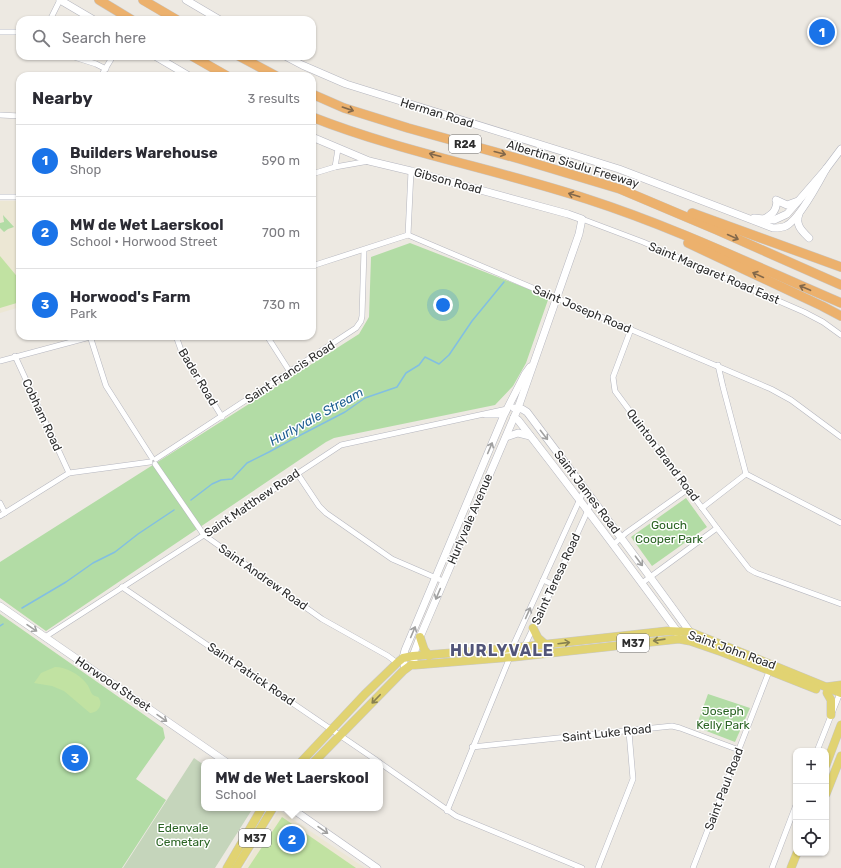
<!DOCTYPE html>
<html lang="en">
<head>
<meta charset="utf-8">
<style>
	body { margin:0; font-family:Rubik,sans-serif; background:#f7f7f7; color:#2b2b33 }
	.controls { position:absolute; right:12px; bottom:12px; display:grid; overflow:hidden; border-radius:8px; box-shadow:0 1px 3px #0004 }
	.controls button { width:36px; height:36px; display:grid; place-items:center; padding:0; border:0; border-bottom:1px solid #e1e1e2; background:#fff; color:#2b2b33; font:20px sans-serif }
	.you { position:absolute; left:443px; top:305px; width:14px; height:14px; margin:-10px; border:3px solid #fff; border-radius:50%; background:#1a73e8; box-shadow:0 0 0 6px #1a73e833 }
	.badge { display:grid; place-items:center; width:26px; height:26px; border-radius:50%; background:#1a73e8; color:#fff; font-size:13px; font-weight:700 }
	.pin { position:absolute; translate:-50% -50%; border:2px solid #fff; box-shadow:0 1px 4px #0006 }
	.popup { position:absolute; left:201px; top:759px; width:182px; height:52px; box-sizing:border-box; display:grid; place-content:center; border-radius:8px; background:#fff; filter:drop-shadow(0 1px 3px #0005); font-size:13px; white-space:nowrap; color:#7c7c81 }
	.popup b { font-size:15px; color:#2b2b33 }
	.popup::after { content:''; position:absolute; left:50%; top:100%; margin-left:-8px; border:8px solid transparent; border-top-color:#fff }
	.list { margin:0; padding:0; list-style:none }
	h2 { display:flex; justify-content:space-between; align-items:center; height:52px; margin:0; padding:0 16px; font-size:17px }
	h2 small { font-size:13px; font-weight:400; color:#7c7c81 }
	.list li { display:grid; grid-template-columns:26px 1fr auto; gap:12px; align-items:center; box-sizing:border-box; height:72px; padding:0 16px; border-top:1px solid #e1e1e2 }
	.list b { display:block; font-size:15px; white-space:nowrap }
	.list p { margin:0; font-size:13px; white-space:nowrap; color:#7c7c81 }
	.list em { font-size:13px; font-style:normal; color:#7c7c81 }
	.icon { flex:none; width:22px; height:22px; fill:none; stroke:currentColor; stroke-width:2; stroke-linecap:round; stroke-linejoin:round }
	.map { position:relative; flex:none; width:841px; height:868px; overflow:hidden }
	.search { position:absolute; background:#fff; box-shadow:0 1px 3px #0004; left:16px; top:16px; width:300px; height:44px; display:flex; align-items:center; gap:10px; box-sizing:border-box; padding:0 14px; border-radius:12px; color:#7c7c81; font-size:15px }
	.panel { position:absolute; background:#fff; box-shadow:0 1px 3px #0004; left:16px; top:72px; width:300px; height:268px; border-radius:12px }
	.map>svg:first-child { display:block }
	.education { fill:#ece7d4 }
	.green { fill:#b2dca5 }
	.cemetery { fill:#c5d5bb }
	.pitch { fill:#c1e2a2 }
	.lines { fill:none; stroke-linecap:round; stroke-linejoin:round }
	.stream { stroke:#82bfe2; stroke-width:1.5 }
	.street-casing { stroke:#b5b6bf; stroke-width:6 }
	.secondary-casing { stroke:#b5b6bf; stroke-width:8 }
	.primary-casing { stroke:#c8c8c8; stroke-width:9 }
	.highway-casing { stroke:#c8c8c8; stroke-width:10 }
	.street { stroke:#fff; stroke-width:5 }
	.secondary { stroke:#fff; stroke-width:7 }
	.primary { stroke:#e1d372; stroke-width:8 }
	.highway { stroke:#ecb16d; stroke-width:9 }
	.oneway { stroke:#83684a }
	.oneway2 { stroke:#a0a0a0 }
	.oneway3 { stroke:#878050 }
	.labels { text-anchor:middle; stroke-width:3; stroke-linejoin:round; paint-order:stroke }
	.shield { fill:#fff; stroke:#6c6c6c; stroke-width:1 }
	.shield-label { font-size:11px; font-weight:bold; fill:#2d2d2d }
	.street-label { font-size:12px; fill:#2d2d2d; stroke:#fff }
	.park-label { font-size:12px; fill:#2b6424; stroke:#fff }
	.water-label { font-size:13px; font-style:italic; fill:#1e5e91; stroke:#fff }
	.district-label { font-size:16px; font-weight:bold; letter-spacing:1px; fill:#525579; stroke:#fff }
</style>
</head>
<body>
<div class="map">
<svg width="841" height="868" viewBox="0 0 841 868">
	<rect width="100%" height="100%" fill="#ede9e2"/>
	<g class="education">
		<path d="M0,201H20V307L0,313Z"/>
		<path d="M279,810L365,868H243Z"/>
	</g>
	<g class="green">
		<path d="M3,215L14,227L8,229L4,232L0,228V223L4,222Z"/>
		<path d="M410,243L549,297L526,363L513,386L495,405L334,438L326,442L46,631L0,598V562L359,334L369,317L371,257Z"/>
		<path d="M686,498L707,527L652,566L631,537Z"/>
		<path d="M0,614L163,728L165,738L136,779L166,800L122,868H0Z"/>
		<path d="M708,694L750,708L735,742L696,727Z"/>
	</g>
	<path class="cemetery" d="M194,758L204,765V808H253L215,868H123Z"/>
	<g class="pitch">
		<path d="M0,256L20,280V302L0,308Z"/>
		<path d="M55,667C66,667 79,674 86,683C89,686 90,691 92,694C94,696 96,696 98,697C104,704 98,713 90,713L64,691L52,686L34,683L41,673Z"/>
		<path d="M282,817L356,868H248Z"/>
	</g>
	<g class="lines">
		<g class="stream">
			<path d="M191,500L212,484L221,480L232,479L247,463L269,452L291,440L345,412L365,398L397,387L406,373L419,365L425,357L439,364L449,355L472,321L504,282"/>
			<path d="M22,608L66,582L93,563L115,552L138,534L174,510"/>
			<path d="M0,626L3,624"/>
		</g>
		<defs>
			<g id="street">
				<path d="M50,20L60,0"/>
				<path d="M0,32H20"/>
				<path d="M71,56L96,64L106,69"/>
				<path d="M101,76L113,56"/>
				<path d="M0,115L20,116"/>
				<path d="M335,167L338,149"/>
				<path d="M312,174L335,167L369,161"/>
				<path d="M0,197H20"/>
				<path d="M582,219L643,242L804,312L823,322L841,335"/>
				<path d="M408,235L411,171"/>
				<path d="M312,266L408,235L771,389L791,400L841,437"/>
				<path d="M631,329L613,377L615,391L717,528L749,569L756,573L841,604"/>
				<path d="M90,336L106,386L152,458"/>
				<path d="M176,336L181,350L222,417"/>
				<path d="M267,336L290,372"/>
				<path d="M15,356L69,473"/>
				<path d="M0,361L90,337"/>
				<path d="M718,365L723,387L746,474L841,523"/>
				<path d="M485,415H504"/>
				<path d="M156,459L356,328L361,321L362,316L364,250"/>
				<path d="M155,464L204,535L322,619L388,656L397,663"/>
				<path d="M297,473L319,506L326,513L392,559L443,581"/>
				<path d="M0,503L5,513"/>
				<path d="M702,508L746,474"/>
				<path d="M0,516L69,473L150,462"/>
				<path d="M613,545L626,533L688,489"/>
				<path d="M543,580L554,585"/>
				<path d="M642,583L717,528"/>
				<path d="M122,587L379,762"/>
				<path d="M45,637L204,535L341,445L507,409"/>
				<path d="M505,657L512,648L585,488"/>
				<path d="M515,657L524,647L554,585L593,499"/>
				<path d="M472,747L672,726L680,728L739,750"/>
				<path d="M817,751L840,693"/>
				<path d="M380,763L456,816L582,868"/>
				<path d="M447,811L510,657"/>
				<path d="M598,868L633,779L629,732"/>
				<path d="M693,868L770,669"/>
				<path d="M772,868L796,805"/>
			</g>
			<g id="secondary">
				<path d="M60,0L94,20"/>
				<path d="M186,0L220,20"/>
				<path d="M155,56L189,76"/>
				<path d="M285,56L302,65L346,84L619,169L773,228C777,228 782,228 786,226C799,220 819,182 826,169"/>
				<path d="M312,137L369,161L411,171L568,214L582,219L579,234L518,408L420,637L413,656L415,665"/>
				<path d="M776,200L787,205L798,201"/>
				<path d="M799,214C795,225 802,231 809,238"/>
				<path d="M754,218L774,220L787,214L826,169L841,149"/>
				<path d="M764,219C773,214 776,211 777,201"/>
				<path d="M514,408L522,409L527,412C582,485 637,558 690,632V641"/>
				<path d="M514,417L518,420C572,489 625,560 677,631L678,635"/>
				<path d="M506,437L518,433L530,436"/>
				<path d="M0,606L226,762"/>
				<path d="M405,669L403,658L405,650L504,415L525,374L530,367"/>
				<path d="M291,808L377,868"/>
			</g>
			<g id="primary">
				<path d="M533,628L538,638L546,645"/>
				<path d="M420,637L424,649L429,656"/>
				<path d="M826,687L841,685"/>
				<path d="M827,693L831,700V715"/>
				<path d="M301,762L365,694L397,663L403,658L413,656L512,648L667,631L690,632L760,660L841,693"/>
				<path d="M314,762L403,671L411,665H415L514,657L679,639L690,641L722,652L816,689"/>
				<path d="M826,765L841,725"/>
				<path d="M826,794L841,756"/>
				<path d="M227,868L262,808"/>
				<path d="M236,868L273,808"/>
				<path d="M791,868L797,853"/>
			</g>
			<g id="highway">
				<path d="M99,0L132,20"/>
				<path d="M143,0L177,20"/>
				<path d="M192,56L227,76"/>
				<path d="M239,56L276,76"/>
				<path d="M312,94L344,108L408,128L520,159L620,189L717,230L841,285"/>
				<path d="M312,117C401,152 496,169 587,199C674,227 757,267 841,303"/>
				<path d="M692,213L841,267"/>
				<path d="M688,243L822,306L841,316"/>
			</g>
		</defs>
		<use href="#street" class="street-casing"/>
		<use href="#secondary" class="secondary-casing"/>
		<use href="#primary" class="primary-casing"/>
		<use href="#highway" class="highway-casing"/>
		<use href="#street" class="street"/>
		<use href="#secondary" class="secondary"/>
		<use href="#primary" class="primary"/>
		<use href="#highway" class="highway"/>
	</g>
	<defs><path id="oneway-shaft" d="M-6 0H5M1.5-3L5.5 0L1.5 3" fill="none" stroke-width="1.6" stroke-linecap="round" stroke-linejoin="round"/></defs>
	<g class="oneway">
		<use href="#oneway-shaft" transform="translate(348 109) rotate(19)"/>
		<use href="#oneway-shaft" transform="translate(500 153) rotate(15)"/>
		<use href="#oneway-shaft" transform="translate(435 155) rotate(-165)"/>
		<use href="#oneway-shaft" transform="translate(574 195) rotate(-163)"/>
		<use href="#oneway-shaft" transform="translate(733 237) rotate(24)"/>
		<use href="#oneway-shaft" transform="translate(758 275) rotate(-155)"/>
		<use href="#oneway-shaft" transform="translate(805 288) rotate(-157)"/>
	</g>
	<g class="oneway2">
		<use href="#oneway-shaft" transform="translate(544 435) rotate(52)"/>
		<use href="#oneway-shaft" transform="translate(490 448) rotate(-67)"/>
		<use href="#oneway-shaft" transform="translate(639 561) rotate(53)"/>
		<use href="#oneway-shaft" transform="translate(438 594) rotate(113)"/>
		<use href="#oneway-shaft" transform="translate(528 613) rotate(-66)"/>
		<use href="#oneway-shaft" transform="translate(32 628) rotate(34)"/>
		<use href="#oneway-shaft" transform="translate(413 632) rotate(-67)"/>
		<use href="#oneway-shaft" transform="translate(162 718) rotate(35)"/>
		<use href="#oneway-shaft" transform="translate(323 830) rotate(35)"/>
	</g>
	<g class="oneway3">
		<use href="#oneway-shaft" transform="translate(659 640) rotate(172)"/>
		<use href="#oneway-shaft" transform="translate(564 643) rotate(-7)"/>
		<use href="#oneway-shaft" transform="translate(376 699) rotate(134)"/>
	</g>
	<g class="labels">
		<g class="shield">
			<rect x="449" y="135" width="32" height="18" rx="3"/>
			<rect x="617" y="634" width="32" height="18" rx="3"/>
			<rect x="239" y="829" width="32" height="18" rx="3"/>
		</g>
		<g class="shield-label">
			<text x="465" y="148">R24</text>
			<text x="633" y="647">M37</text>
			<text x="255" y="842">M37</text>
		</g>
		<g class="street-label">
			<text transform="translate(437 113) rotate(17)" y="4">Herman Road</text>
			<text transform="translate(573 164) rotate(17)" y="4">Albertina Sisulu Freeway</text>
			<text transform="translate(448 181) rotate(15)" y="4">Gibson Road</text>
			<text transform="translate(714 273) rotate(23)" y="4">Saint Margaret Road East</text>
			<text transform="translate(582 309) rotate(23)" y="4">Saint Joseph Road</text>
			<text transform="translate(290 372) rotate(-33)" y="4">Saint Francis Road</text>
			<text transform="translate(198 377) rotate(59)" y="4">Bader Road</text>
			<text transform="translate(42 415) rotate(65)" y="4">Cobham Road</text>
			<text transform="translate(663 455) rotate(53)" y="4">Quinton Brand Road</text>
			<text transform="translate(587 492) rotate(53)" y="4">Saint James Road</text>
			<text transform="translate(252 503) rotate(-34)" y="4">Saint Matthew Road</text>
			<text transform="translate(470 519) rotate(-67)" y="4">Hurlyvale Avenue</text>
			<text transform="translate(263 577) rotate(35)" y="4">Saint Andrew Road</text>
			<text transform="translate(556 579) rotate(-65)" y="4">Saint Teresa Road</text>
			<text transform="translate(732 650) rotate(20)" y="4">Saint John Road</text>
			<text transform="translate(251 674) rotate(34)" y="4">Saint Patrick Road</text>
			<text transform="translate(113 684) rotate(34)" y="4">Horwood Street</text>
			<text transform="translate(607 733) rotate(-6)" y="4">Saint Luke Road</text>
			<text transform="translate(724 789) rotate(-69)" y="4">Saint Paul Road</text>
		</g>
		<g class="park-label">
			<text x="669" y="529">Gouch<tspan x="669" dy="14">Cooper Park</tspan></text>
			<text x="723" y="715">Joseph<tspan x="723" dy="14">Kelly Park</tspan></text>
			<text x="183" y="832">Edenvale<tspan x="183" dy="14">Cemetary</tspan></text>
		</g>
		<g class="water-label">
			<text transform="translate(316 416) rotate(-29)" y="5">Hurlyvale Stream</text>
		</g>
		<g class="district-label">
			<text x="502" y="656">HURLYVALE</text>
		</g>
	</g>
</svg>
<div class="controls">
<button>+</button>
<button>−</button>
<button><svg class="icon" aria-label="locate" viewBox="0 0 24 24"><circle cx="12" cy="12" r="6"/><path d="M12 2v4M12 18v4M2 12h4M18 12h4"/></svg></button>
</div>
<div class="you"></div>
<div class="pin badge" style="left:822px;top:32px">1</div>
<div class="pin badge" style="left:292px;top:839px">2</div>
<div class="popup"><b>MW de Wet Laerskool</b>School</div>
<div class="pin badge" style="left:75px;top:758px">3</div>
<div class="search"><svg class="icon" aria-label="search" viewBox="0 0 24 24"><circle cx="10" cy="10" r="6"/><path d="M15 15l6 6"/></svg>Search here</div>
<section class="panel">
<h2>Nearby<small>3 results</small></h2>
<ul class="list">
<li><span class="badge">1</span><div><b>Builders Warehouse</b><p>Shop</p></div><em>590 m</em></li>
<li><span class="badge">2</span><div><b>MW de Wet Laerskool</b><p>School · Horwood Street</p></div><em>700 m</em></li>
<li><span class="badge">3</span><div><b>Horwood's Farm</b><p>Park</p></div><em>730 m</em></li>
</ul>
</section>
</div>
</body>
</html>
